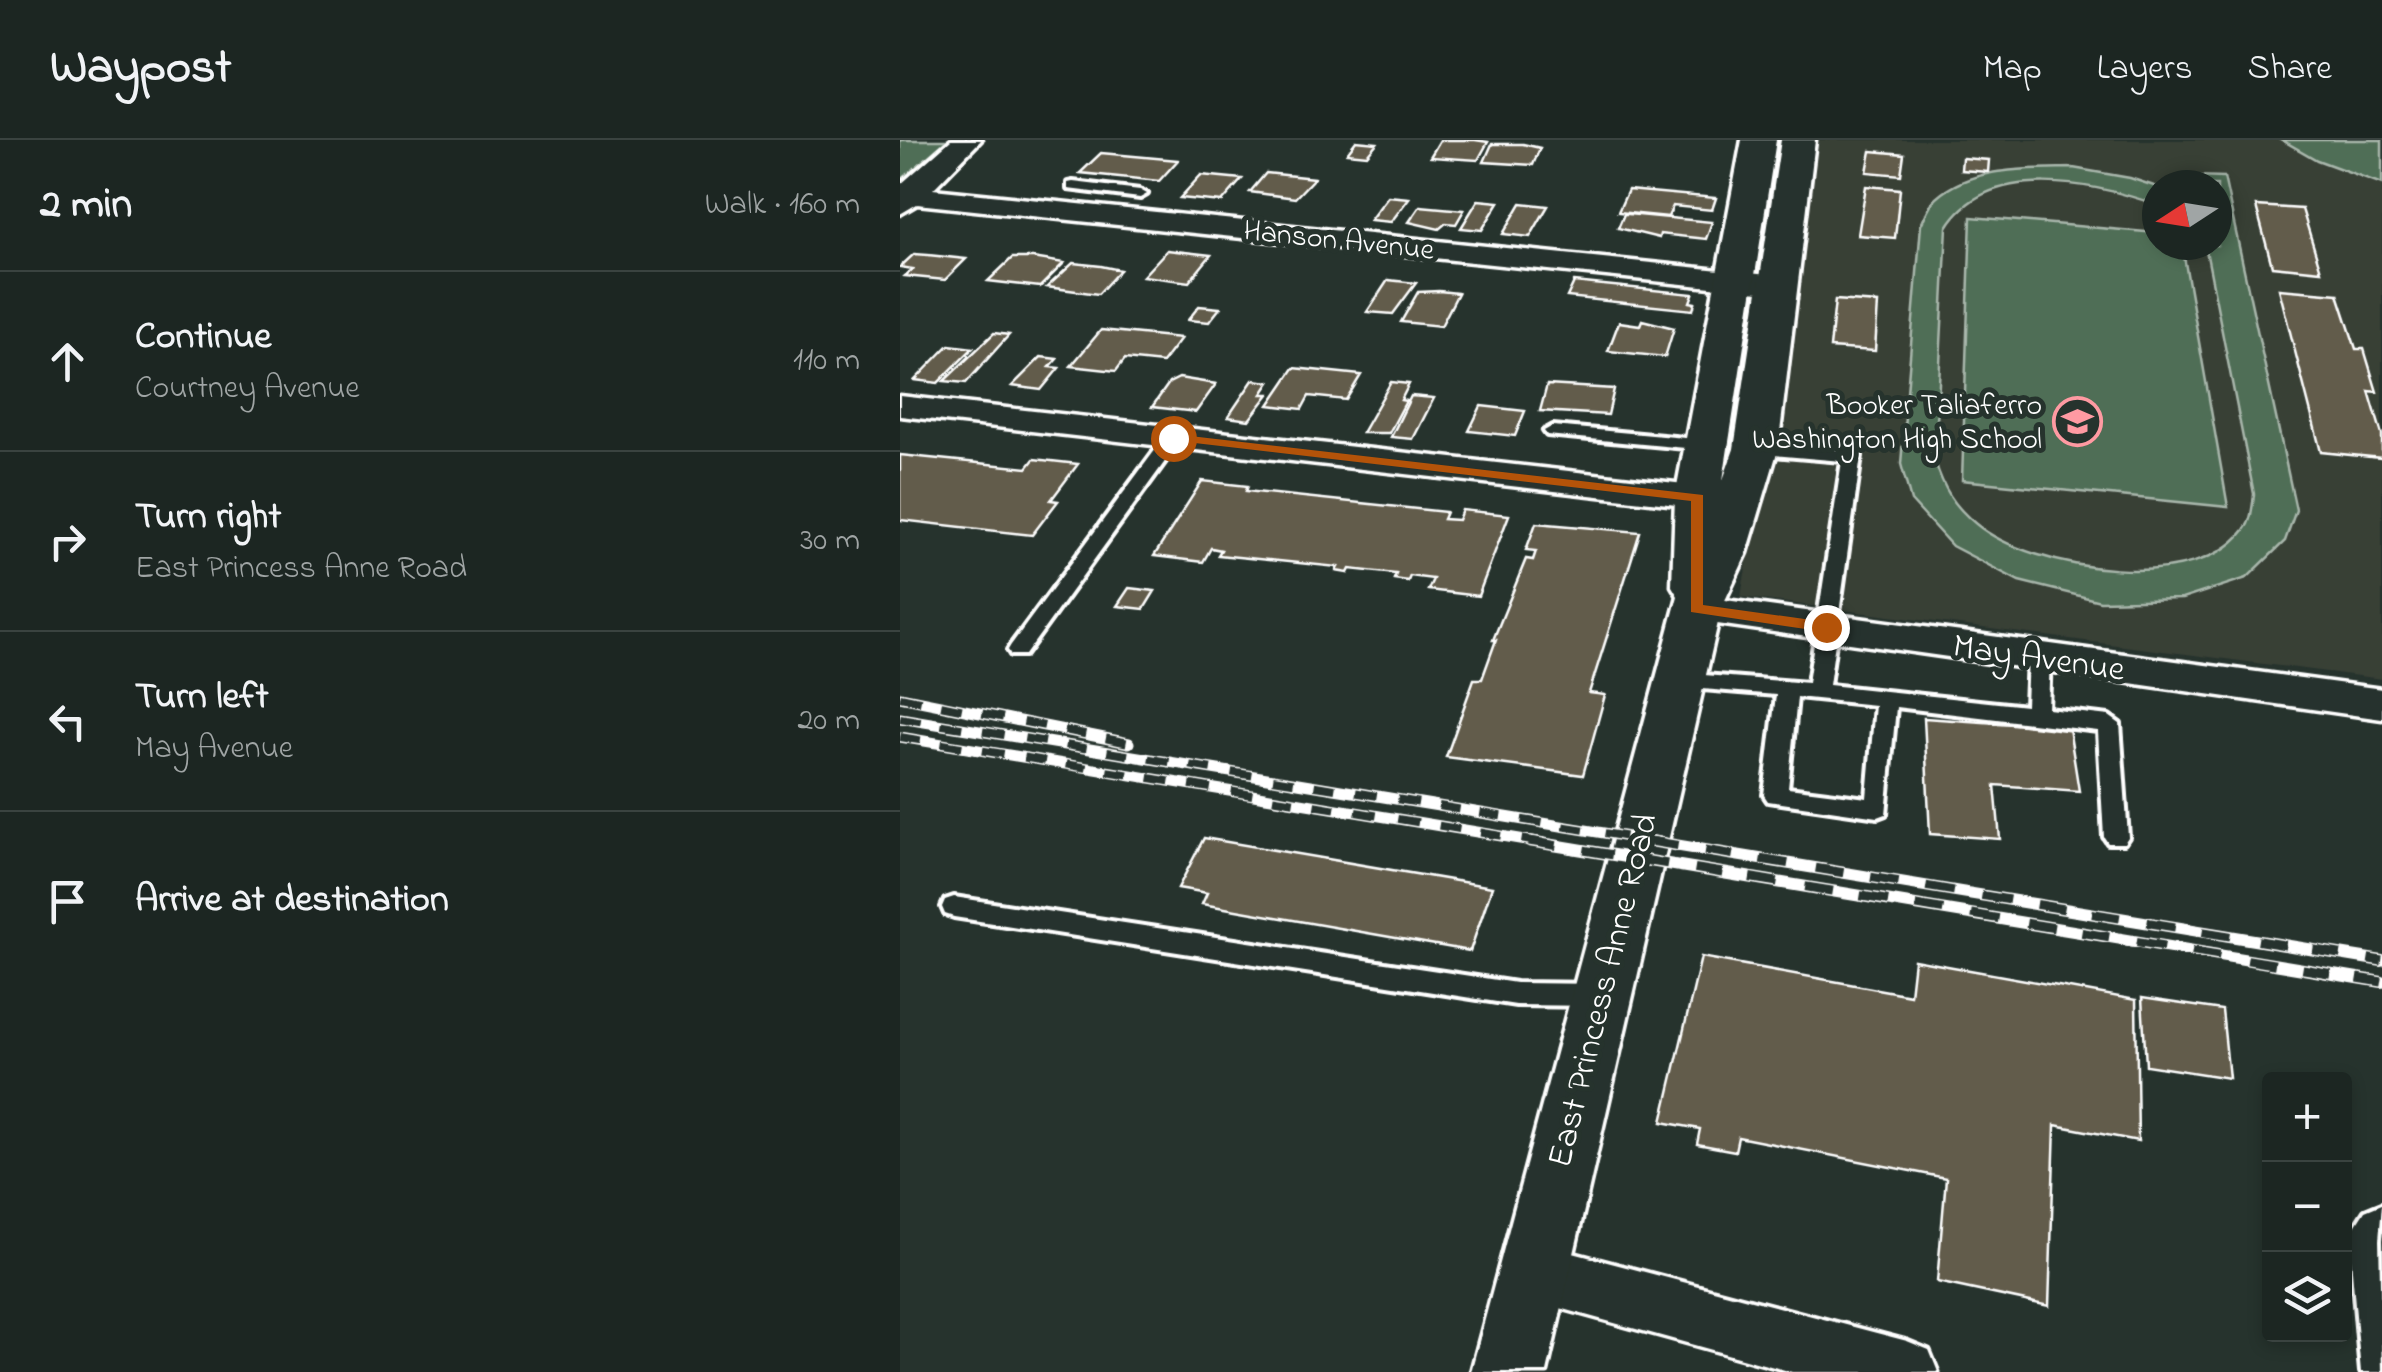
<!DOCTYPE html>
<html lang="en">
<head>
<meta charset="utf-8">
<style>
	body { margin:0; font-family:"Indie Flower",sans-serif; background:#252e2a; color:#f1f3f6 }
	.controls { position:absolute; right:30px; bottom:30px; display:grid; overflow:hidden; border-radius:10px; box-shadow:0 5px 15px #0003 }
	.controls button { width:90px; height:90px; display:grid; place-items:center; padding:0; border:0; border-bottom:2px solid #3a4340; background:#1c2622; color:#f1f3f6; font:50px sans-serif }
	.compass { position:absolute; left:1242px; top:30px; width:90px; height:90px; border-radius:50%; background:#1c2622; box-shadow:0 5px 15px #0003; rotate:258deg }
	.stop { position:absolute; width:30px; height:30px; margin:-22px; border:8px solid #b45309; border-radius:50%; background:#fff }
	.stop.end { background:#b45309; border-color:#fff; box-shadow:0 2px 10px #0008 }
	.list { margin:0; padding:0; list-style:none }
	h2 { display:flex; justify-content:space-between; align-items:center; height:130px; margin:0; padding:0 40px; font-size:42px }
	h2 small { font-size:32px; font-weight:400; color:#a0a5a5 }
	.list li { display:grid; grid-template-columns:65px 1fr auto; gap:30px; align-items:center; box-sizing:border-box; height:180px; padding:0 40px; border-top:2px solid #3a4340 }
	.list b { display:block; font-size:38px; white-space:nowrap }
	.list p { margin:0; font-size:32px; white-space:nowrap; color:#a0a5a5 }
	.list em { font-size:32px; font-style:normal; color:#a0a5a5 }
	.icon { flex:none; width:55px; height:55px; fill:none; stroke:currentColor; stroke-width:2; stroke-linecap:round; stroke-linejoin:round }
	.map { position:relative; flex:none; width:1482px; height:1232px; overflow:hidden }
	header { display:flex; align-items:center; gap:60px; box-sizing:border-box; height:140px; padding:0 50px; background:#1c2622; border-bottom:2px solid #3a4340 }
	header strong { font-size:48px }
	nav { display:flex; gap:55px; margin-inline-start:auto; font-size:35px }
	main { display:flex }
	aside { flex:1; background:#1c2622 }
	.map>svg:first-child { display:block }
	.built { fill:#383f36; fill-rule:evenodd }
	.green { fill:#506e57; stroke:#a8b6ab; stroke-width:2.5 }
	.building { fill:#625c4b; stroke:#fff; stroke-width:2.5 }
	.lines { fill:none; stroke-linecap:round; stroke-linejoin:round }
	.lane-casing { stroke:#fff; stroke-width:8 }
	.street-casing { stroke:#fff; stroke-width:7 }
	.secondary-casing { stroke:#fff; stroke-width:7 }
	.lane { fill:#26332d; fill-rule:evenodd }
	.street { fill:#26332d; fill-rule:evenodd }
	.secondary { fill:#26332d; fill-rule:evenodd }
	.rail-far1-casing { stroke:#fff; stroke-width:11 }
	.rail-casing { stroke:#fff; stroke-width:12 }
	.rail-far1 { stroke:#26332d; stroke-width:8; stroke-dasharray:21; stroke-linecap:butt }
	.rail { stroke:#26332d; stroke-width:9; stroke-dasharray:28; stroke-linecap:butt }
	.route { fill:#b45309 }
	.labels { text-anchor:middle; stroke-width:10; stroke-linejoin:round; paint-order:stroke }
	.far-street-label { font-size:30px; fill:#fff; stroke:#26332d }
	.far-poi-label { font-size:30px; fill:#fff; stroke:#26332d; text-anchor:end }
	.street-label { font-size:35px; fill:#fff; stroke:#26332d }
</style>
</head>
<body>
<header>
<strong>Waypost</strong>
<nav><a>Map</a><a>Layers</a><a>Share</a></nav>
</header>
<main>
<aside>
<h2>2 min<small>Walk · 160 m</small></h2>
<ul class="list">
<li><svg class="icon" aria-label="ahead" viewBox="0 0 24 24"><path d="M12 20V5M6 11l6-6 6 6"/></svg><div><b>Continue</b><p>Courtney Avenue</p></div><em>110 m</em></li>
<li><svg class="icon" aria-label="right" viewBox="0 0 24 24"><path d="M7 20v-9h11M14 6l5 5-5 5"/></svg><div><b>Turn right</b><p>East Princess Anne Road</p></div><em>30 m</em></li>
<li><svg class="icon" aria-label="left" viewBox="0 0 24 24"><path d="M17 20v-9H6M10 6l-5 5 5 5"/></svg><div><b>Turn left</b><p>May Avenue</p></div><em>20 m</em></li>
<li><svg class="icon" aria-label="arrive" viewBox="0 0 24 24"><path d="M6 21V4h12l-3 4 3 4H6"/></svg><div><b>Arrive at destination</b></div></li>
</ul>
</aside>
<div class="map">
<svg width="1482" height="1232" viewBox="0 0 1482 1232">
	<rect width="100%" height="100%" fill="#26332d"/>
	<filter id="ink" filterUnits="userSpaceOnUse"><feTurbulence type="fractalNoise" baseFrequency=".01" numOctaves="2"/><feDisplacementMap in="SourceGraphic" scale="20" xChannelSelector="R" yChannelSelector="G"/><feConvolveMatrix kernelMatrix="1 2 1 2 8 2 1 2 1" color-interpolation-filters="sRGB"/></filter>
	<g filter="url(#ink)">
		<path class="built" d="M919,0H1482V539L841,457ZM1257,45H1317V105H1257Z"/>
		<g class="green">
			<path d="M0,0H47L0,41Z"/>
			<path d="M1382,0H1482V44L1417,20Z"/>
			<path d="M1173,28L1230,38L1257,47V65C1196,43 1088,20 1047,87L1035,321C1043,348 1054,366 1076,384C1132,431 1304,458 1348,384C1352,376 1353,362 1354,354L1305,105H1317V45H1297L1295,36L1324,37L1396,370L1385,401L1347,438L1282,459L1200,461L1119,441L1052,406L1011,361L1001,324L1021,85C1025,77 1029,64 1036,58C1072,26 1129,29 1173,28Z"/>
			<path d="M1071,77L1257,93V105H1282L1328,367L1062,340Z"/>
		</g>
		<g class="building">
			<path d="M540,0H575L588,2L578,20L530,17Z"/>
			<path d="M456,1L477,3L467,15L447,13Z"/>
			<path d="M592,4H623L640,8L633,25L584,22Z"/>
			<path d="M971,11L1004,14L1001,35L967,32Z"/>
			<path d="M201,13L278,20L259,41L180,33Z"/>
			<path d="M1062,18L1089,20L1088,32L1061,30Z"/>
			<path d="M366,33L414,38L395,58L350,52Z"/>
			<path d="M301,35L342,39L322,62L280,58Z"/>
			<path d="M966,46L1000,49L995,98L958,95Z"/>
			<path d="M728,50L816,58L812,70L773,66L768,77L718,72Z"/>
			<path d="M488,56L509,58L491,82L470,80Z"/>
			<path d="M578,60L599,62L582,90L561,88Z"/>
			<path d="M621,63L648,66L630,97L603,94Z"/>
			<path d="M520,66L564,70L556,84L546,83L539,89L509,82Z"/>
			<path d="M1356,66L1402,69L1421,131L1372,126Z"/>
			<path d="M724,74H728L812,82L806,99L760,94L759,98L718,88Z"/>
			<path d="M267,110L311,115L289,142L243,136Z"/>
			<path d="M14,114L28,115L66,119L45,140L5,136L13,129L0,127Z"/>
			<path d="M112,118H133L164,123L140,147L88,141Z"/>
			<path d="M173,123L201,126L220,130L198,154L147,147Z"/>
			<path d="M488,140L516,143L493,174L467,172Z"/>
			<path d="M674,142L793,154L790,162L795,163L793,170L667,157Z"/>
			<path d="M1379,149L1438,154L1456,209H1464L1477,252L1469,251L1482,295V318L1421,312Z"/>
			<path d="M539,151L558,153L541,186L501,182L518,152Z"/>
			<path d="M935,160L978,163L975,211L930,208Z"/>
			<path d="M299,166L320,168L309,182L288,180Z"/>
			<path d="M742,180L774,188L765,217L708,211L719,182L740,185Z"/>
			<path d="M201,190L281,198L262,223L225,219L216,231L171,226Z"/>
			<path d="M94,193L109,195L66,243L44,241Z"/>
			<path d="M49,205L73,208L38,243L15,240Z"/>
			<path d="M141,217L157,219L150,227L159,228L141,250L112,246Z"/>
			<path d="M394,228L461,235L446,260L409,256L402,269L369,265Z"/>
			<path d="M279,238L316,244L296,272L252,267L269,243Z"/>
			<path d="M353,240L370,242L362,254H369L349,280L328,277Z"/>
			<path d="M491,242L509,244L501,260L506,261L489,293H462Z"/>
			<path d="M647,245L714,249L708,275L640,271Z"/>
			<path d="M511,256L534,258L513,299L491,297Z"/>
			<path d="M581,266L625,271L615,296L569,291Z"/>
			<path d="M0,315L127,328L134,319L178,324L151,360L158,361L132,395L0,380Z"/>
			<path d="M302,341L348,346L346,351L546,372L543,379L558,380L562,370L609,375L578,456L528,450L533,439L510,436L508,441L494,439L496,434L450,429L448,433L436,431L438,427L318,415L321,410L311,408L303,422L254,416Z"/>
			<path d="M636,383L740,392L689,553L705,555L683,635L546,617L574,539H582L596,500H593L626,419L633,420L636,411L626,410Z"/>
			<path d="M229,448L255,451L244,469L217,466Z"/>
			<path d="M1024,578L1169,588L1179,651L1095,645L1100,699L1030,694Z"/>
			<path d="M304,698L592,747L570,811L302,764L307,753L278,748Z"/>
			<path d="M801,817L1010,855L1014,820L1236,860L1238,1001L1155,985L1149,1166L1037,1142L1046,1038L838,997L835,1011L797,1004L800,989L762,982Z"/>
			<path d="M1242,858L1322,870L1329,938L1246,925Z"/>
		</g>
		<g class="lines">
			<defs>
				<g id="lane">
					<path d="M173,42L240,50L247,54L240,58L168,49V43Z"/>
					<path d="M653,286L807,300L816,305L807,310L647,295L644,291Z"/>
					<path d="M273,293L282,298L125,515H111L108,510L111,505L267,294Z"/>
					<path d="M856,304L952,311L961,316L929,545L1126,566L1128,516L1139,509L1146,511L1150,516L1148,569L1209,576L1220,584L1228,697L1224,703H1208L1204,697L1198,591L996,567L986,674L978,677L868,661L864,655L876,555L778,547L767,540L778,533L908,543L942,321L850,313L847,309ZM897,557L975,565L967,658L888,648Z"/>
					<path d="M54,757L616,843L701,844L710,847L714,855L710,863L701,866L616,865L54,777L45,774L42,767L45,760Z"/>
					<path d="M1482,1064L1479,1100L1482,1232H1461L1449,1096L1465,1071Z"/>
				</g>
				<g id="street">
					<path d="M51,0H81L33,49L878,136L889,138L894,145L889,152L878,154L17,64L0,74V45Z"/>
					<path d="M0,256L838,350L851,353L857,361L851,369L838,372L0,276Z"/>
					<path d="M796,456L1482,549V579L782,479L776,469L782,459Z"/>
					<path d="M631,1102L1007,1201L1029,1210L1038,1232H892L631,1160L610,1152L601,1131L610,1110Z"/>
				</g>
				<path id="secondary" d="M842,0H876L823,340L834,309L881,0H915L878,309L847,413L821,469L647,1232H571L778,456L772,446L775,357Z"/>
			</defs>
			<use href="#lane" class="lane-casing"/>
			<use href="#street" class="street-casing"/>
			<use href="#secondary" class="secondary-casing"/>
			<use href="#lane" class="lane"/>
			<use href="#street" class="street"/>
			<use href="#secondary" class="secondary"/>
			<defs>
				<g id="rail-far1">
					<path d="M0,557L229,603"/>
					<path d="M0,578L765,703"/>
					<path d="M0,597L644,703"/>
				</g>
				<g id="rail">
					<path d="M629,701L1482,842"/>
					<path d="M750,701L1482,821"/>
				</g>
			</defs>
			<use href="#rail-far1" class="rail-far1-casing"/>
			<use href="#rail" class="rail-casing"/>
			<use href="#rail-far1" class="rail-far1"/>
			<use href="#rail" class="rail"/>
		</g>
	</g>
	<path class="route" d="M273,294L803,355V465L926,482L933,487L926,492L791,472V361L269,300V295Z"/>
	<defs>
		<symbol id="school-ring" viewBox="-11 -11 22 22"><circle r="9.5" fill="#26332d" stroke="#ff9aa2" stroke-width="1.5"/><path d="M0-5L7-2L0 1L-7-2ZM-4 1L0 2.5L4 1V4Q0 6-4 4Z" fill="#ff9aa2"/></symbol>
	</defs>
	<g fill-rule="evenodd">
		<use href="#school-ring" x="1150" y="254" width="55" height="55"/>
	</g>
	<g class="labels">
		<g class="far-street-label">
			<text transform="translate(439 99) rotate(6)" y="10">Hanson Avenue</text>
		</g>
		<g class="far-poi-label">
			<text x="1142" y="274">Booker Taliaferro<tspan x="1142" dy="34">Washington High School</tspan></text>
		</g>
		<g class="street-label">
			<text transform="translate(1139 516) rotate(8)" y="12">May Avenue</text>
			<text transform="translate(701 850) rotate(-76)" y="12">East Princess Anne Road</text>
		</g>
	</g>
</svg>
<div class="controls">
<button>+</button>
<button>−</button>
<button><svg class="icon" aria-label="layers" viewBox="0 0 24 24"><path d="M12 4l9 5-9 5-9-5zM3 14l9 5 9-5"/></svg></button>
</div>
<svg class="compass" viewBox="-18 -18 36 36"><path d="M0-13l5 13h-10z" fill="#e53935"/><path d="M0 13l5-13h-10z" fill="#a0a5a5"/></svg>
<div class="stop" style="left:273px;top:298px"></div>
<div class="stop end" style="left:926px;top:487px"></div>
</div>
</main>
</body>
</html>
